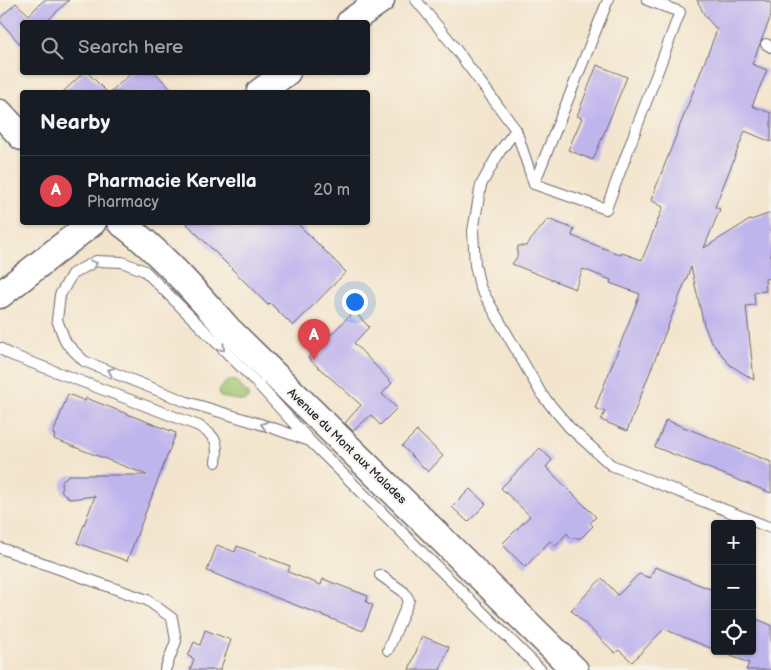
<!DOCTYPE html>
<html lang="en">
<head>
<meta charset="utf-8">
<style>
	body { margin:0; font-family:"Balsamiq Sans",sans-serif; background:#20242c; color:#f1f3f6 }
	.controls { position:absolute; right:15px; bottom:15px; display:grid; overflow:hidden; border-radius:5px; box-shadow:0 1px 4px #0004 }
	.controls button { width:45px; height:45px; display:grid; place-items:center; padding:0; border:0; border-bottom:1px solid #363941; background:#171b24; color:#f1f3f6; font:25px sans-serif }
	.you { position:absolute; left:354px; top:301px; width:18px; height:18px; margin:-12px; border:4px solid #fff; border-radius:50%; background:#1a73e8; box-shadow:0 0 0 8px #1a73e833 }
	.badge { display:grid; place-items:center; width:32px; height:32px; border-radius:50%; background:#b45309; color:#fff; font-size:16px; font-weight:700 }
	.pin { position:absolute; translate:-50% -41px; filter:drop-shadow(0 1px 2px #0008) }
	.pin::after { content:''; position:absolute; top:26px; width:18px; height:15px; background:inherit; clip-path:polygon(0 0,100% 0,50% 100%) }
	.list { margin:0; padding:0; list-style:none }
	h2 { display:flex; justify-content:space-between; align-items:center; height:65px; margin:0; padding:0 20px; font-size:21px }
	h2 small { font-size:16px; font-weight:400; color:#9ea1a6 }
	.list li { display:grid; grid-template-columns:32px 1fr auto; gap:15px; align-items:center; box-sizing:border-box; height:70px; padding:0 20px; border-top:1px solid #363941 }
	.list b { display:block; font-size:19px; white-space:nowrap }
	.list p { margin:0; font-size:16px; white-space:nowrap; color:#9ea1a6 }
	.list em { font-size:16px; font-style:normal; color:#9ea1a6 }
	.icon { flex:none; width:28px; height:28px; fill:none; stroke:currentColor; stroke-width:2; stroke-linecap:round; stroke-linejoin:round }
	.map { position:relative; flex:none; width:771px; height:670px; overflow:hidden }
	.search { position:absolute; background:#171b24; box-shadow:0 1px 4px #0004; left:20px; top:20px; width:350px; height:55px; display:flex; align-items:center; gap:12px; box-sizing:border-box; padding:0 18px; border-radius:5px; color:#9ea1a6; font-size:19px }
	.panel { position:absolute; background:#171b24; box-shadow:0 1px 4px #0004; left:20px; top:90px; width:350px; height:135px; border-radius:5px }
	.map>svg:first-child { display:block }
	.green { fill:#9fc46f; stroke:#607355 }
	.building { fill:#bfb5ed }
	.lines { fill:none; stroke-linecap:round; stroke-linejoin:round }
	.service-casing { stroke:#6b666e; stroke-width:12 }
	.tertiary-casing { stroke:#6b666e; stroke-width:29 }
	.service { stroke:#fff; stroke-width:10 }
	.tertiary { stroke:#fff; stroke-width:26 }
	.oneway { stroke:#9c9ca7 }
	.labels { text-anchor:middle; stroke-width:4; stroke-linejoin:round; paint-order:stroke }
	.street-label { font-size:12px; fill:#22223b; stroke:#f7f3e8 }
</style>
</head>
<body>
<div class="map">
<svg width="771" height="670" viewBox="0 0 771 670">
	<rect width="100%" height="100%" fill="#f7f3e8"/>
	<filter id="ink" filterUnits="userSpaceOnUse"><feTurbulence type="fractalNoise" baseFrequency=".02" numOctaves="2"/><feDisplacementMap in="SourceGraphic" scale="10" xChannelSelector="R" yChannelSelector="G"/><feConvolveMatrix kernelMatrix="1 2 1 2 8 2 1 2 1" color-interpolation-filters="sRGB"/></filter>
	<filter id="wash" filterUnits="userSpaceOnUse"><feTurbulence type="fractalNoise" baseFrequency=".0096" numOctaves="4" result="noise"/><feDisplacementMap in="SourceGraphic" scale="20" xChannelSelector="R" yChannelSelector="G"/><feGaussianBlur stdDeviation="1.12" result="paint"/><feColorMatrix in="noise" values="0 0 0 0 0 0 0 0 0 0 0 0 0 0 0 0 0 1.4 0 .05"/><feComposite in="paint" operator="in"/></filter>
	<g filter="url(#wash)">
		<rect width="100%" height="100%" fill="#f3e5cd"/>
		<path class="green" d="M229,379L236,381L248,394V399L244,401L220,397L219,390Z"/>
		<g id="blocks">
			<g class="building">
				<path d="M44,0H69L46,22H22V46L0,21V18L16,3L29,15Z"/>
				<path d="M697,0H764L771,3V16L752,64L767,70L752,106L771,113V142L745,131L715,207L720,209L704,248L748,221L771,213V278L765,279L766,291L754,292L755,305L746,306L754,380L730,365L711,341L704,325L691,267L627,431L601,420L605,412L595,408L640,294L610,283L611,280L583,269L575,289L512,264L517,257L518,246H526L548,219L574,229L572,236L621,255L622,253L642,260L663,207L651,200L717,30L705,16Z"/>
				<path d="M597,65L627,77L593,160L568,150L582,118L577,116Z"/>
				<path d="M84,72H87L107,92H63Z"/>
				<path d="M133,72H155L173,92H110Z"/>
				<path d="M185,222H296L346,272L293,326L270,303L268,305Z"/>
				<path d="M354,311L369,327L354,343L392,383L382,394L397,408L380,425L371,415L353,431L345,423L361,405L308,358Z"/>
				<path d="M68,394L85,401L86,398L176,433L127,561L77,543L95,496L70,499L62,492L61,484L64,479L69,475H147L54,439L55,435L53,434Z"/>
				<path d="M666,420L771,462V493L655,447Z"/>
				<path d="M417,431L443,456L428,472L402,446Z"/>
				<path d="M540,448L552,460L546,467L596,517L590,523L593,526L581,538H571L567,533L556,546L550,541L525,567L502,544L530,516L501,488Z"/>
				<path d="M470,489L486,504L468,522L452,507Z"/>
				<path d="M217,545L235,552L237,546L290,566L288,572L321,585L323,579L368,596L366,602L373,605L363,631L207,571Z"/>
				<path d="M655,567L715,591V650L664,629L632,662L619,650L615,653L571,610L602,578L618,595L639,574L650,578Z"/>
				<path d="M752,617L771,625V670H746L749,663L721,652L752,651Z"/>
				<path d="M205,630L231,640L220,670H190L194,659L188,656L194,642L200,645Z"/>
				<path d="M422,636L449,647L440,670H409Z"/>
			</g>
		</g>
	</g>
	<g filter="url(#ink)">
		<use href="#blocks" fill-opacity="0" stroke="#6b666e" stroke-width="1"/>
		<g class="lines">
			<defs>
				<g id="service">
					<path d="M416,0L449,40L516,130L534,184"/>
					<path d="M766,44L771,47"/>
					<path d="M516,130L500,151L481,185L473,231L475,265L480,287L542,395L570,428L611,465L771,528"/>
					<path d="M534,184L606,209L680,12L647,0"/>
					<path d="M534,184L608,0"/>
					<path d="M0,348L9,354L199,426C216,437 219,441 216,462"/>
					<path d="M310,441L270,427L187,402L84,361L66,343L57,320L60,295L72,274L96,261L122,262L145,271L256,382L310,441L541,670"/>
					<path d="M0,548L147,600L172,618L176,641L165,670"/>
					<path d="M380,575L404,592L409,600L388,650"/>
				</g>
				<g id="tertiary">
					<path d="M350,22L381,0"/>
					<path d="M260,92L287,72"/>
					<path d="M0,113L22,137"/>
					<path d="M120,222C160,251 195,292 228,329L575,670"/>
					<path d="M0,295L93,222"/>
				</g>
			</defs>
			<use href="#service" class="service-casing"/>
			<use href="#tertiary" class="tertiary-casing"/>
			<use href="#service" class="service"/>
			<use href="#tertiary" class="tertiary"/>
		</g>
		<defs><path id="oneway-chevron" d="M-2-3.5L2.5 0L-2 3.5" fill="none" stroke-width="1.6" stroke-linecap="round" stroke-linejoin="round" transform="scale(1.25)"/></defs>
		<g class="oneway">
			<use href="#oneway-chevron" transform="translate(94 264) rotate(-18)"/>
			<use href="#oneway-chevron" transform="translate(222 348) rotate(45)"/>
			<use href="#oneway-chevron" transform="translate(111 371) rotate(-158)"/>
			<use href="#oneway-chevron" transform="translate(264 425) rotate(-164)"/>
		</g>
	</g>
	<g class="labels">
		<g class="street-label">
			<text transform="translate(347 446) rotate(44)" y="4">Avenue du Mont aux Malades</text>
		</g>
	</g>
</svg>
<div class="controls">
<button>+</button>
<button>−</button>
<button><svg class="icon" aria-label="locate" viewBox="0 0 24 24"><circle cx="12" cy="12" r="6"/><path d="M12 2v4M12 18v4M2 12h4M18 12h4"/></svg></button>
</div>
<div class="you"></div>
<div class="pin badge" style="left:314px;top:360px;background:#e0444e">A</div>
<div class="search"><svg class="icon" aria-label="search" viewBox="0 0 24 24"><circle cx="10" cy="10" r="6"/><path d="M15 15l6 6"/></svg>Search here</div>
<section class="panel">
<h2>Nearby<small></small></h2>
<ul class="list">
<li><span class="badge" style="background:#e0444e">A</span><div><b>Pharmacie Kervella</b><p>Pharmacy</p></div><em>20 m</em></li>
</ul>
</section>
</div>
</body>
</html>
